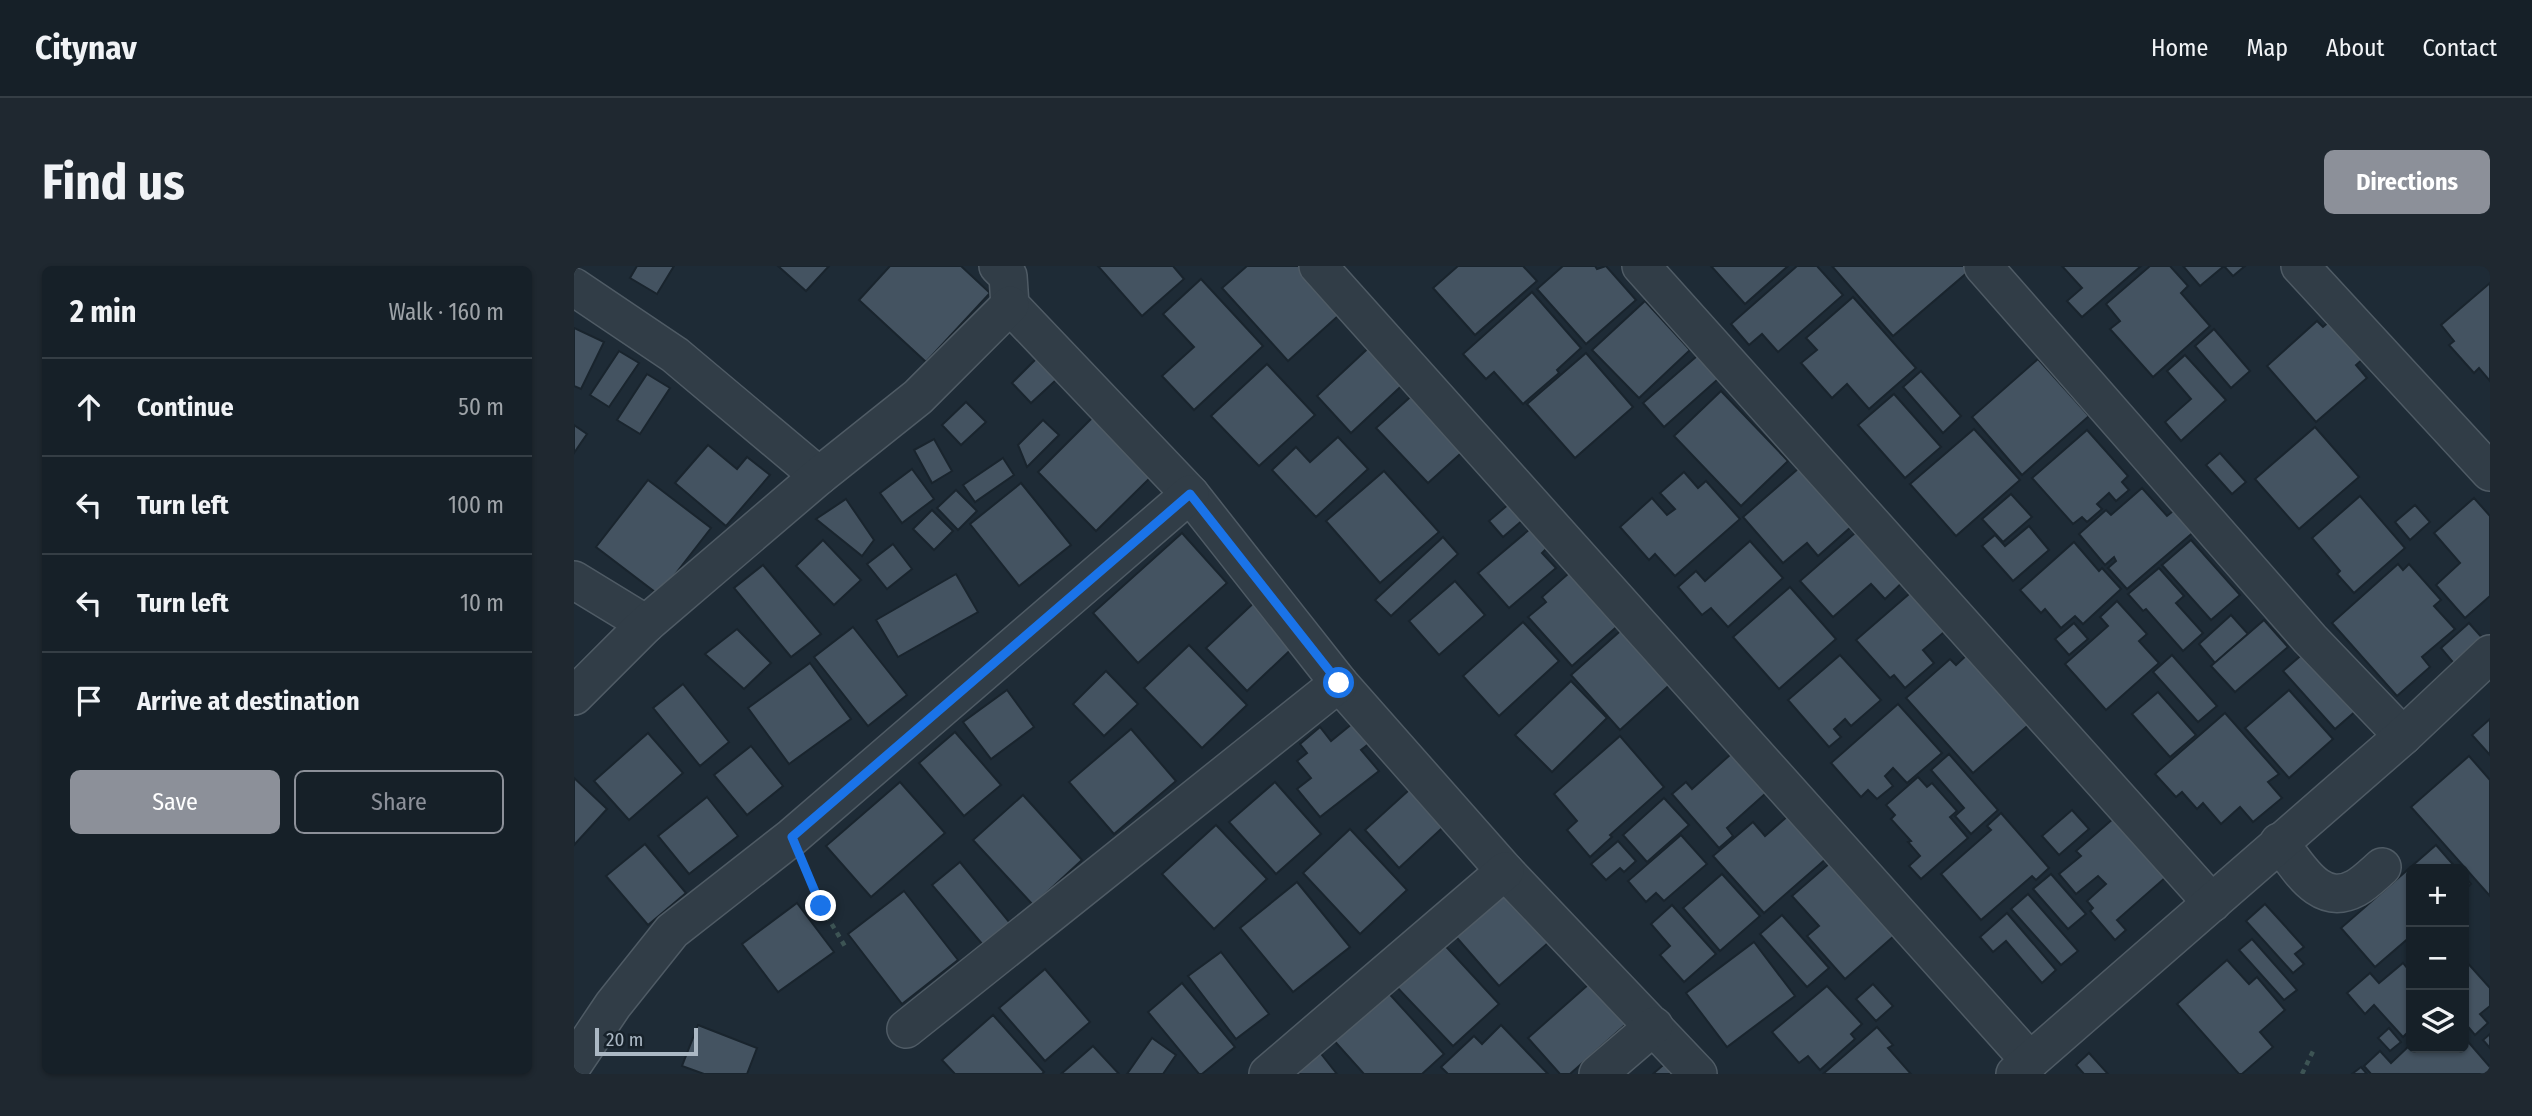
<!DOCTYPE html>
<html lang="en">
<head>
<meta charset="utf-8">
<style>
	body { margin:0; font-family:"Fira Sans Condensed",sans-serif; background:#1f2830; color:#f1f3f6 }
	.controls { position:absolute; right:21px; bottom:21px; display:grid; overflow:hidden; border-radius:10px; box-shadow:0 2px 5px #0004 }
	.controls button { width:63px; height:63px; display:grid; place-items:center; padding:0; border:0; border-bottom:2px solid #353e45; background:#162028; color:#f1f3f6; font:35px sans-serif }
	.scale { position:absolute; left:21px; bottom:18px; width:103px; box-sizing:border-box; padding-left:7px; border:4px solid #abb8c4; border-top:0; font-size:19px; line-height:24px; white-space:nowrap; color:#abb8c4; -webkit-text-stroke:5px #17222b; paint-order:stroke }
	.stop { position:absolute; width:21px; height:21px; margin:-16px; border:5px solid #1a73e8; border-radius:50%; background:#fff }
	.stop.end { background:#1a73e8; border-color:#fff; box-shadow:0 2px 7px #0008 }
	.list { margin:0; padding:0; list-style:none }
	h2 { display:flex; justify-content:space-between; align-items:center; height:91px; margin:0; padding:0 28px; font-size:30px }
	h2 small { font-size:23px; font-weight:400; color:#9ea3a8 }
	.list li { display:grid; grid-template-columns:46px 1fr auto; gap:21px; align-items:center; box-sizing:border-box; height:98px; padding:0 28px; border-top:2px solid #353e45 }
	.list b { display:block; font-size:26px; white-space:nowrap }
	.list em { font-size:23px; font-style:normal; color:#9ea3a8 }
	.actions { display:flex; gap:14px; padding:21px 28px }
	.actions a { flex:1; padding:16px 0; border:2px solid #8c9099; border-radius:10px; text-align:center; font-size:24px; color:#8c9099 }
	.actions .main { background:#8c9099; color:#fff }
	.icon { flex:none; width:38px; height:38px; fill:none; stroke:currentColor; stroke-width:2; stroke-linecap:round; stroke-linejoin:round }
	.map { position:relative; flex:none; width:1916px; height:808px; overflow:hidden; border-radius:10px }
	header { display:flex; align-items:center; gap:42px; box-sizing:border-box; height:98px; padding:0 35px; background:#162028; border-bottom:2px solid #353e45 }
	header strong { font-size:33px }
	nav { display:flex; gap:38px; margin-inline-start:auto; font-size:24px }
	.intro { display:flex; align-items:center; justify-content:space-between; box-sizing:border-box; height:168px; padding:0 42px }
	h1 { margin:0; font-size:49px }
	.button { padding:18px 32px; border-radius:10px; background:#8c9099; color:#fff; font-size:24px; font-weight:700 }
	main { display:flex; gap:42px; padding:0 42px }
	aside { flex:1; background:#162028; border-radius:10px; box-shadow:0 2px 5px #0004 }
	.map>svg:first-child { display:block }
	.building { fill:#445361; stroke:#19242d; stroke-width:2 }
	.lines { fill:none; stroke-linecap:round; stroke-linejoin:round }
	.street-casing { stroke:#4f5b65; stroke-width:40 }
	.path { stroke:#3d5454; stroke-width:4.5; stroke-dasharray:5 5; stroke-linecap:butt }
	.street { stroke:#313d47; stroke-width:37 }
	.route { stroke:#1a73e8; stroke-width:9 }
</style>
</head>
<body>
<header>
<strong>Citynav</strong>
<nav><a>Home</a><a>Map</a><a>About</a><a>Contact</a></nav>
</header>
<div class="intro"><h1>Find us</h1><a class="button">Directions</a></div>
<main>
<aside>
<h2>2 min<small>Walk · 160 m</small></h2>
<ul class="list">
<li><svg class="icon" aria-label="ahead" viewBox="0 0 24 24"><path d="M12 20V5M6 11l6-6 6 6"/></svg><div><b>Continue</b></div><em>50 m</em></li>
<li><svg class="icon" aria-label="left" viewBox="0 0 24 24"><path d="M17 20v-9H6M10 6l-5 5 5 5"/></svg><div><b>Turn left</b></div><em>100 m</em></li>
<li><svg class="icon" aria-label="left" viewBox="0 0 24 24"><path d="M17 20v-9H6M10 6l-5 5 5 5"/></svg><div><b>Turn left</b></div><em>10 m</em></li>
<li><svg class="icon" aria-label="arrive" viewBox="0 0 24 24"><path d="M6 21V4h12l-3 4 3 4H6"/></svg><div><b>Arrive at destination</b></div></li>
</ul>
<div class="actions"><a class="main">Save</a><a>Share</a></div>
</aside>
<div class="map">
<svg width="1916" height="808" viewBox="0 0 1916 808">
	<rect width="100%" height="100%" fill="#1e2b36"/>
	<g class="building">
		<path d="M63,0H100L83,28L56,12Z"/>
		<path d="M204,0H255L232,25Z"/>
		<path d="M316,0H387L416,27L352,96L285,34Z"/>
		<path d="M524,0H599L610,13L568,50Z"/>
		<path d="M673,0H737L774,41L714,95L648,22Z"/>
		<path d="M884,0H949L963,15L901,69L859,22Z"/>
		<path d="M989,0H1021L1023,3L1032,0L1062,34L1012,78L963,23Z"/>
		<path d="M1137,0H1214L1171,38Z"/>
		<path d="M1223,0H1243L1269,29L1204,86L1188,68L1175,79L1157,58Z"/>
		<path d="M1258,0H1391L1395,5L1319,70Z"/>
		<path d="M1488,0H1567L1508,51L1493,35L1508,22Z"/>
		<path d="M1576,0H1596L1614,20L1607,27L1636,60L1579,111L1536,63L1546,55L1532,38Z"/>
		<path d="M1609,0H1650L1626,20Z"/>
		<path d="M1650,0H1671L1659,10Z"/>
		<path d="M627,13L689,80L620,144L588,110L620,81L589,48Z"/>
		<path d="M1916,17V115L1905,102L1900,107L1875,79L1880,75L1867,59Z"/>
		<path d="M958,26L1007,82L983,104L985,107L949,138L920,106L912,113L889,88Z"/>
		<path d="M1279,31L1342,102L1295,143L1273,118L1258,132L1227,97L1243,84L1232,72Z"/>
		<path d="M1071,35L1116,84L1065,132L1018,84Z"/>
		<path d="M1757,54L1790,92L1782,99L1793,112L1742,156L1693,100L1743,55L1749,61Z"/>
		<path d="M0,62L30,76L7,123L0,120Z"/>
		<path d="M1640,63L1676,105L1657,122L1621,80Z"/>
		<path d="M803,74L837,111L777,167L743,130Z"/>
		<path d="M1131,83L1152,106L1090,161L1069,137Z"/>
		<path d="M45,85L65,97L35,141L16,129Z"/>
		<path d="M1012,87L1059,141L1001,192L953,138Z"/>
		<path d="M1611,89L1652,134L1607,175L1591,156L1617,133L1593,105Z"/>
		<path d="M462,93L482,114L457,137L438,117Z"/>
		<path d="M1464,93L1515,150L1448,209L1398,151Z"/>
		<path d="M693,98L741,149L685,200L637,150Z"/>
		<path d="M1347,105L1387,150L1369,167L1329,121Z"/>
		<path d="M73,108L96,122L66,168L43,154Z"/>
		<path d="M843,125L895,180L854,217L802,162Z"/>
		<path d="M1147,125L1214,195L1167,240L1100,170Z"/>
		<path d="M1320,128L1367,181L1331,212L1284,159Z"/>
		<path d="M392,136L412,156L387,179L368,159Z"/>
		<path d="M522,148L581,207L522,265L464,206Z"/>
		<path d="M469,154L485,169L453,201L444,179Z"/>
		<path d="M0,159L13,168L0,187Z"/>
		<path d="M1741,161L1785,211L1725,263L1681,213Z"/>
		<path d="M1400,163L1446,214L1382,270L1336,218Z"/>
		<path d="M1513,164L1554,210L1548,216L1555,224L1542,235L1535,227L1523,238L1528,243L1513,256L1508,251L1499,258L1458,212Z"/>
		<path d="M764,171L794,203L742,251L698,204L722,181L736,196Z"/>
		<path d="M360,173L378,205L358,217L340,184Z"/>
		<path d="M134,179L163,203L173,191L196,209L152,260L101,217Z"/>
		<path d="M1646,187L1672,216L1658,228L1632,199Z"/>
		<path d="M429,192L440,209L401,236L389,219Z"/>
		<path d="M1233,195L1278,260L1244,290L1233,277L1209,297L1169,251Z"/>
		<path d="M338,203L360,233L328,257L306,227Z"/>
		<path d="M810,205L865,266L806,317L752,255Z"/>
		<path d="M1110,206L1124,222L1132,215L1166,253L1101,310L1081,288L1075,294L1046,261L1078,232L1093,249L1101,243L1086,227Z"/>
		<path d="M74,214L137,262L85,329L22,281Z"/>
		<path d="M447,217L497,279L445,320L396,258Z"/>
		<path d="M1568,222L1593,250L1603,242L1622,264L1553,323L1534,302L1542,295L1540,291L1531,299L1505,268L1532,244L1537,249Z"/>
		<path d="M382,224L403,245L384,264L363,242Z"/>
		<path d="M1437,228L1458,251L1429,276L1408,253Z"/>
		<path d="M1786,230L1831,282L1780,327L1763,308L1766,305L1738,272Z"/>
		<path d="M943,231L957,247L929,271L915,255Z"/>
		<path d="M1900,232L1916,250V330L1891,352L1862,319L1886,297L1860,267Z"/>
		<path d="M272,233L300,274L288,290L242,253Z"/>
		<path d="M1841,239L1856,256L1836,274L1821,256Z"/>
		<path d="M358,244L379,265L360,284L339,263Z"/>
		<path d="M963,257L979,276L968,287L982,302L935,342L904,307Z"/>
		<path d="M1289,260L1334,311L1311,333L1297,318L1259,351L1226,315Z"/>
		<path d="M1455,260L1475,284L1439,315L1408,280L1421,269L1431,280Z"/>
		<path d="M608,267L653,317L564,397L519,347Z"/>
		<path d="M869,271L884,288L817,350L801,334Z"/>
		<path d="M249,274L287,314L260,339L222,300Z"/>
		<path d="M1617,274L1666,329L1637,354L1588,299Z"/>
		<path d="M1176,275L1209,312L1154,361L1137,342L1128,349L1104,321L1122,305L1131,315Z"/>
		<path d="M1500,276L1525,305L1528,302L1547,323L1509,358L1501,350L1487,362L1471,343L1467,347L1446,324Z"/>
		<path d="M319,278L338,303L313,323L293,298Z"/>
		<path d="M1824,298L1829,304L1835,298L1867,334L1860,340L1881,363L1848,391L1856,401L1823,430L1758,357Z"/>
		<path d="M189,299L247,368L217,391L160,322Z"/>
		<path d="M1004,299L1047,357L998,400L954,351L972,336L968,331Z"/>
		<path d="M1585,302L1610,330L1602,337L1629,367L1609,385L1572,343L1569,345L1554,328Z"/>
		<path d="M382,308L404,346L324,391L302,354Z"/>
		<path d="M881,315L911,349L865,389L835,355Z"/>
		<path d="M1216,321L1262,373L1205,423L1159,371Z"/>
		<path d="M1342,322L1376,361L1349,384L1360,397L1331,422L1320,409L1316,412L1282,374Z"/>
		<path d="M686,331L727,374L673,425L632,382Z"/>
		<path d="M1543,335L1573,368L1565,375L1585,397L1532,444L1491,398L1534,360L1526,351Z"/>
		<path d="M1657,349L1674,368L1641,397L1625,378Z"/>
		<path d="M1690,354L1714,381L1661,426L1637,400Z"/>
		<path d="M949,356L985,395L925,450L889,410Z"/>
		<path d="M1500,357L1514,373L1495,389L1481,373Z"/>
		<path d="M1895,357L1911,375L1882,400L1867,382Z"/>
		<path d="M1053,359L1101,414L1046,464L997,409Z"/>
		<path d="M279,361L333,429L294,460L240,391Z"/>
		<path d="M163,363L197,397L170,423L131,388Z"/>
		<path d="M615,379L673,439L628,482L570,422Z"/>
		<path d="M1739,379L1791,437L1761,463L1709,405Z"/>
		<path d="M1396,386L1458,456L1399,507L1332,432L1376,393L1382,399Z"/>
		<path d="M1266,389L1307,434L1277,460L1271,453L1260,463L1267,471L1255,481L1214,434Z"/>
		<path d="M1598,389L1643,440L1624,456L1579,406Z"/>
		<path d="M236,397L277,453L215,498L174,442Z"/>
		<path d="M532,405L564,438L530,470L499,438Z"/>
		<path d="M997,415L1033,452L978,506L941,469Z"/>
		<path d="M109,418L155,476L126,500L79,442Z"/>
		<path d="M433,424L460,461L417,493L389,456Z"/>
		<path d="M1715,424L1759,473L1715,512L1671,462Z"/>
		<path d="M1584,426L1622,469L1596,491L1558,448Z"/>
		<path d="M1324,438L1368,487L1333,517L1319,502L1311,510L1319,520L1303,533L1294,524L1287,531L1257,497Z"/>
		<path d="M1651,447L1705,508L1694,516L1708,532L1679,556L1666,541L1647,558L1629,537L1623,543L1608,526L1602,531L1581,508Z"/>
		<path d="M784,453L801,473L787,484L805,505L746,551L723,523L737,512L723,495L733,487L726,478L746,461L757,475Z"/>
		<path d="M1916,453V489L1898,469Z"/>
		<path d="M557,463L602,515L540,568L495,516Z"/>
		<path d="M381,466L427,519L390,550L345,497Z"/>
		<path d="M74,467L109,507L55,554L20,515Z"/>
		<path d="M1046,470L1090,521L1036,569L1038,571L1016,591L993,564L1003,555L980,528Z"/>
		<path d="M177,480L209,520L173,549L140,509Z"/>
		<path d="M1166,480L1201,519L1153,562L1159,570L1145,582L1098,528L1112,516L1118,523Z"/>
		<path d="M1375,488L1424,544L1397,568L1381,550L1390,542L1357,504Z"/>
		<path d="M1895,490L1916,514V630L1837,541Z"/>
		<path d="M1344,511L1353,521L1358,517L1383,545L1376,551L1394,572L1347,613L1335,600L1346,590L1334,576L1337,575L1317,553L1321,549L1312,539Z"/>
		<path d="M0,512L33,543L0,579Z"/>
		<path d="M846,514L880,551L825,602L791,564Z"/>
		<path d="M326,516L371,567L297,631L252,580Z"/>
		<path d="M701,516L747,568L702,608L655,556Z"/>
		<path d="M449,529L508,594L459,639L399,574Z"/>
		<path d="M133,531L164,570L115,608L84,570Z"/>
		<path d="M1090,532L1115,559L1073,596L1049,569Z"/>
		<path d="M1224,541L1262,584L1190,647L1139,590L1179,556L1191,570Z"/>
		<path d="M1498,544L1515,563L1485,589L1468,570Z"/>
		<path d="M1427,547L1475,602L1462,614L1458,610L1407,654L1367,608L1417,564L1413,560Z"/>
		<path d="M1540,552L1592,611L1543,654L1552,664L1541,674L1516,645L1519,642L1513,635L1532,618L1524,610L1502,628L1485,608L1507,590L1502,585Z"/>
		<path d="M642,559L693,613L640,663L588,608Z"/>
		<path d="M776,563L833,624L786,668L729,607Z"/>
		<path d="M1107,569L1133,598L1090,635L1082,627L1072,636L1054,615Z"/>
		<path d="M1044,575L1062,595L1050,606L1046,602L1032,614L1017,598Z"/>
		<path d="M71,578L112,627L74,659L32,610Z"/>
		<path d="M1862,579L1883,603H1837V670L1801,701L1767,662Z"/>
		<path d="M1264,590L1329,662L1271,713L1233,670L1245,660L1218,630Z"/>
		<path d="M386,596L436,657L409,679L358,619Z"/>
		<path d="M1148,608L1186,650L1146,685L1109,642Z"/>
		<path d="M1477,608L1512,648L1494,663L1459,623Z"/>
		<path d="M1890,610L1897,618L1890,624Z"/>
		<path d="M935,614L983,669L925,720L877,665Z"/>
		<path d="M723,616L776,681L719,726L666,662Z"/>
		<path d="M330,625L384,694L328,738L274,668Z"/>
		<path d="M1454,628L1504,685L1487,699L1437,643Z"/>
		<path d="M223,637L260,686L204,726L168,678Z"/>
		<path d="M1691,638L1730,681L1721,688L1730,698L1719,707L1672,655Z"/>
		<path d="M1098,639L1142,688L1110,716L1086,689L1096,680L1077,658Z"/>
		<path d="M1433,647L1482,704L1468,717L1432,675L1419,686L1406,671Z"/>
		<path d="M1208,649L1255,702L1233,721L1186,668Z"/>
		<path d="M865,673L925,738L879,780L818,716Z"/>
		<path d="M1678,673L1723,724L1710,734L1665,684Z"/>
		<path d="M1180,676L1221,730L1153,781L1112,727Z"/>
		<path d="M647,686L695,748L662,773L614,710Z"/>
		<path d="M1890,693L1916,722V740L1906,748L1914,757L1901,769L1890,756Z"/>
		<path d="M1653,694L1675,718L1683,711L1711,744L1686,766L1699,781L1668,808H1665L1603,738Z"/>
		<path d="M1829,697L1837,707V763L1829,771L1800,739L1791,748L1773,727L1796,707L1805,717Z"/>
		<path d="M471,703L516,756L471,795L425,742Z"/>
		<path d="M1024,710L1060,751L996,808H986L954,772Z"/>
		<path d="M608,717L661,781L628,808H625L574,746Z"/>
		<path d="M1299,718L1319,740L1302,755L1282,733Z"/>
		<path d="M1253,720L1288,758L1277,768L1281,773L1246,804L1234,790L1225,797L1198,766Z"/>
		<path d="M810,722L870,788L848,808H790L756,770Z"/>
		<path d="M419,749L470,806L468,808H381L368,794Z"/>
		<path d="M124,759L183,782L173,808H130L108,800Z"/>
		<path d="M927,759L974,808H874L867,801L900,770L908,778Z"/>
		<path d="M1303,761L1319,779L1314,782L1337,808H1249Z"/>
		<path d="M1815,762L1827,776L1816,785L1804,772Z"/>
		<path d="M1916,768V782L1909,774Z"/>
		<path d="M1890,771L1916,801V808H1797L1790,800L1806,785L1817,797L1837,778V782H1890Z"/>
		<path d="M578,772L602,789L589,808H553Z"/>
		<path d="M519,780L545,808H487Z"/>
		<path d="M744,784L763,808H715Z"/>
		<path d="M1515,787L1534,808H1510L1502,799Z"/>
		<path d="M1097,792L1112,808H1079Z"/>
		<path d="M1787,801L1793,808H1778Z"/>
	</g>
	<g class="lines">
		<defs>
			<g id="street">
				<path d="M424,0L434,10L436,39L616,228L765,417L931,605L1124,808"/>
				<path d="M744,0L1456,795"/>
				<path d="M1067,0L1638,637"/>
				<path d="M1409,0L1736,373L1829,470"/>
				<path d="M1726,0L1916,206"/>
				<path d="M0,21L101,89L245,210"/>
				<path d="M0,314L72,358"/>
				<path d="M0,430L72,358L245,210L344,131L436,39"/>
				<path d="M1705,576C1725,601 1745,642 1782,622C1791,617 1800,608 1808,601"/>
				<path d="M332,763L765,417"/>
				<path d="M0,797L39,739L98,665L218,571L616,228"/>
				<path d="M694,808L931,605"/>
				<path d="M1024,808L1080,760"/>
				<path d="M1441,808L1829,470L1916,388"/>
			</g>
		</defs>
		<use href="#street" class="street-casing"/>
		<g class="path">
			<path d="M232,604L247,640L272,682"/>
			<path d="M1728,808L1741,781"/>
		</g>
		<use href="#street" class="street"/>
	</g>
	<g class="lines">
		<path class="route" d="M247,640L218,571L616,228L765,417"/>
	</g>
</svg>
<div class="controls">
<button>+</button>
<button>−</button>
<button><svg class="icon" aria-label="layers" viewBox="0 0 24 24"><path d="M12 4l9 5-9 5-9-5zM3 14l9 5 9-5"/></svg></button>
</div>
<div class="scale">20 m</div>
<div class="stop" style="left:765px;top:417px"></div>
<div class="stop end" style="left:247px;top:640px"></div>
</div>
</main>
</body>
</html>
